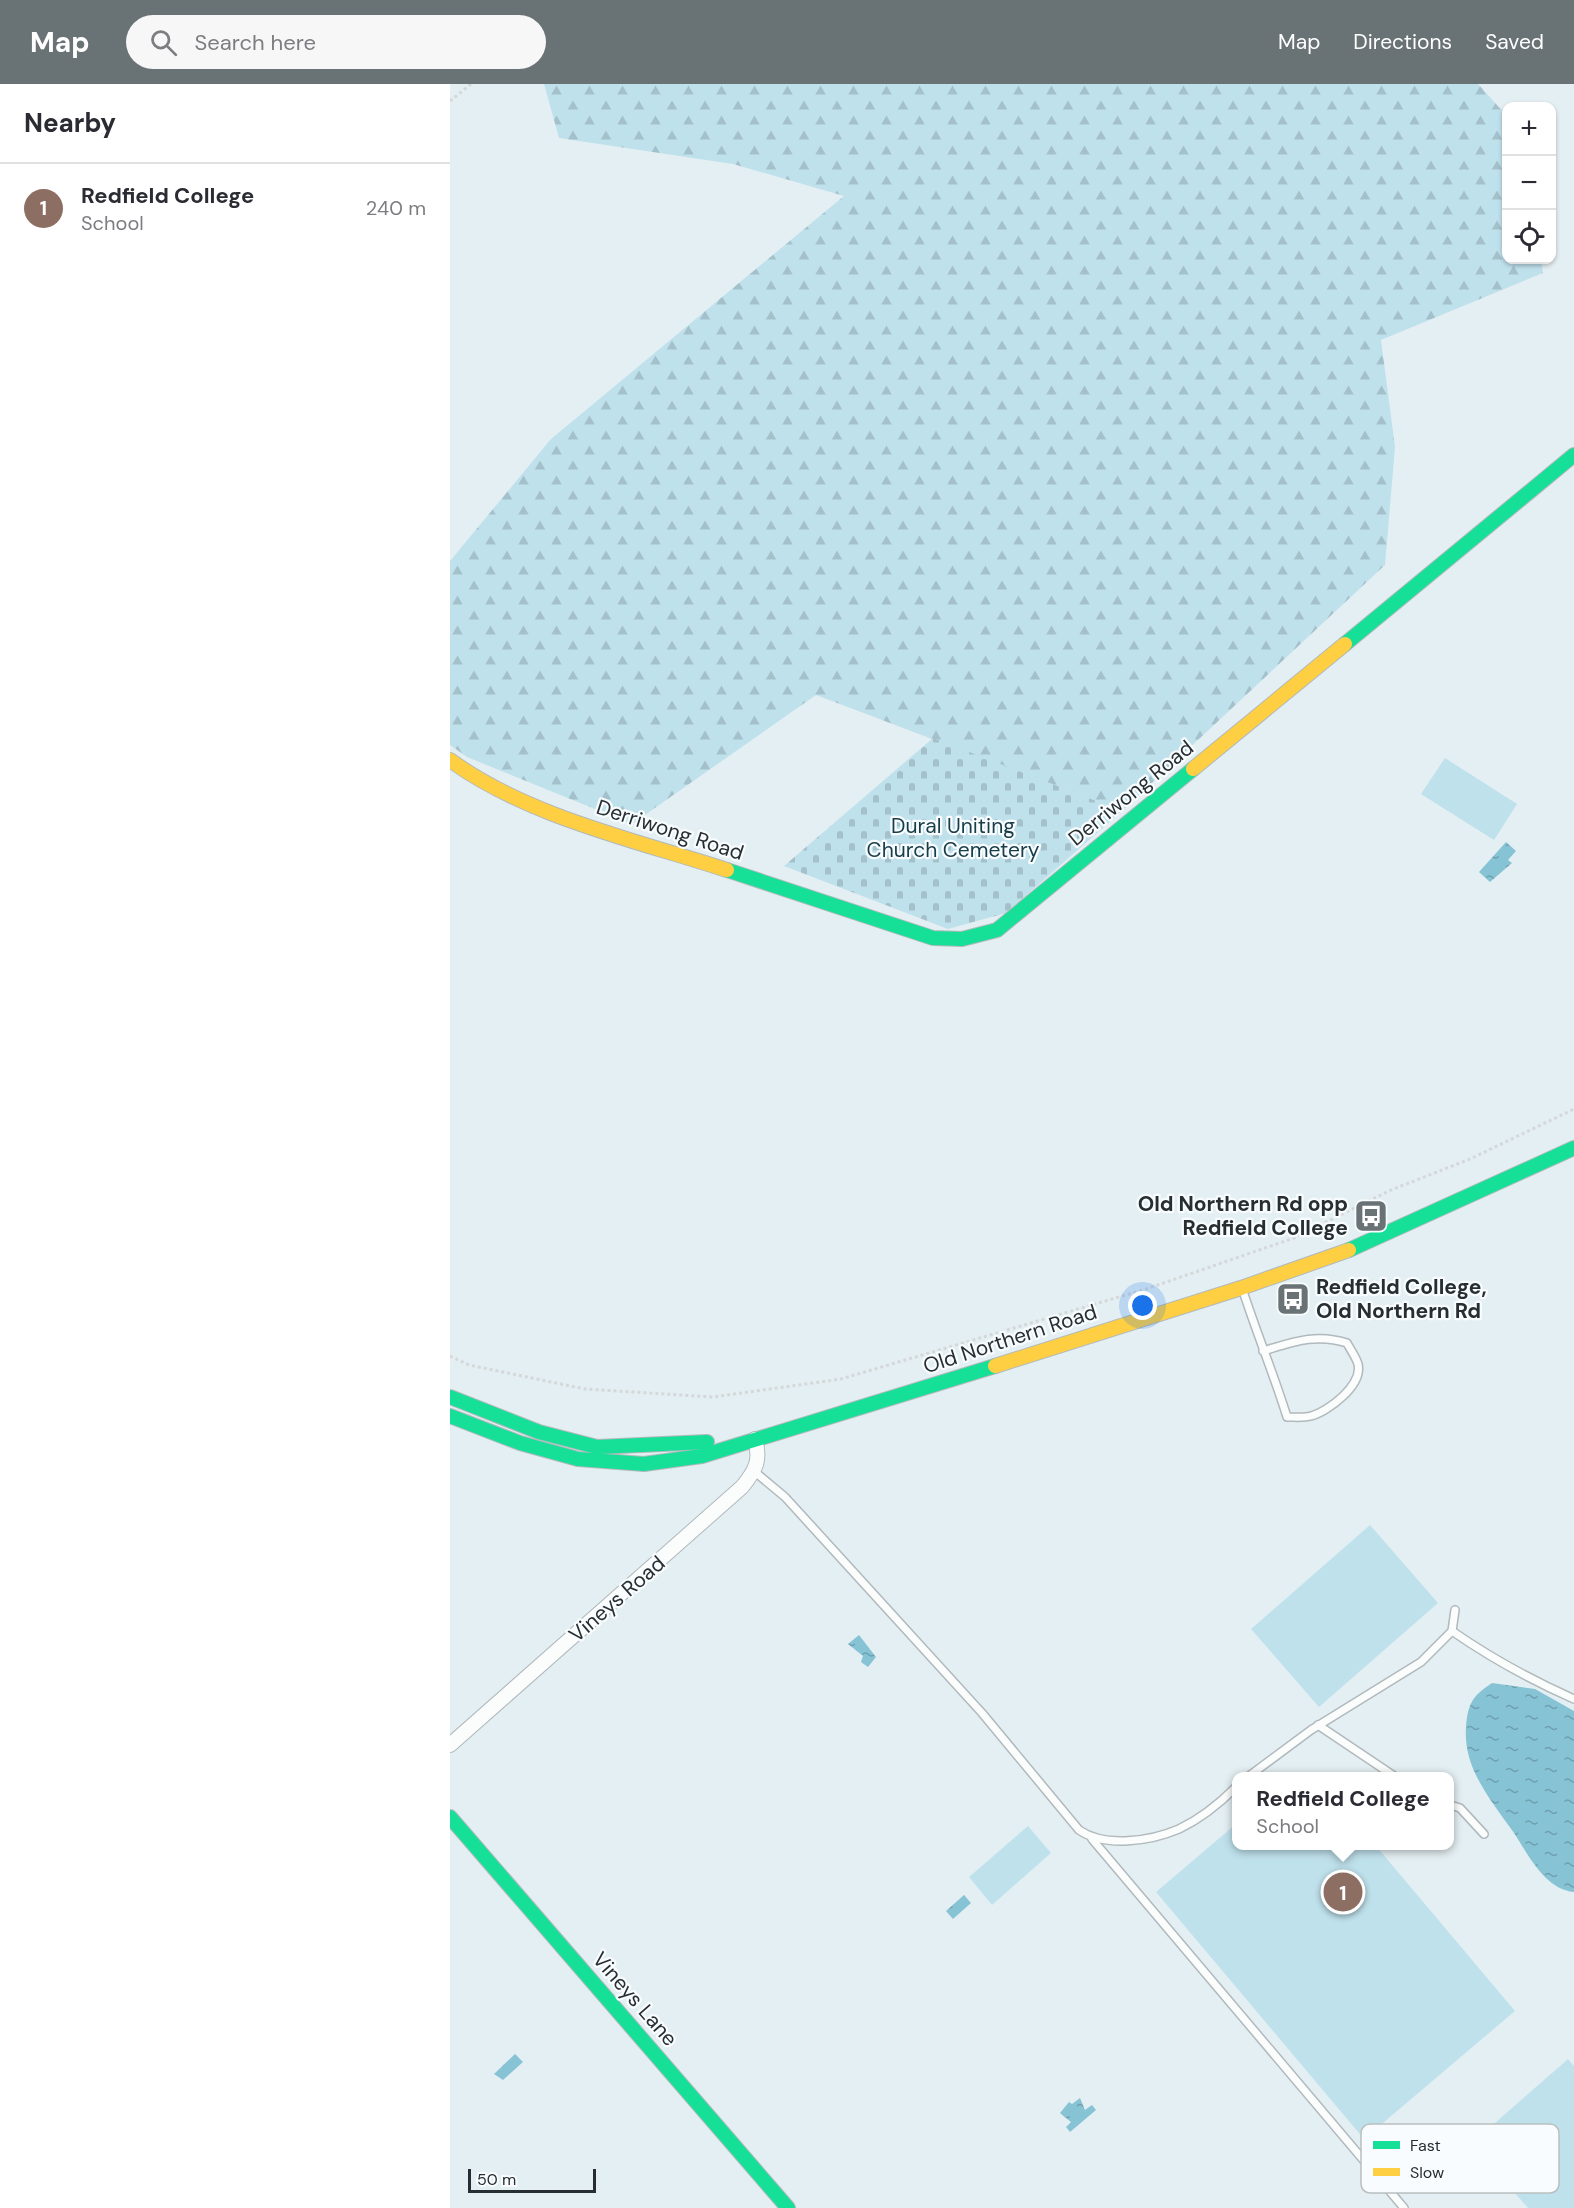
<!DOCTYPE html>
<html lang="en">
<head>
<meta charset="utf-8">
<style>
	body { margin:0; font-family:"DM Sans",sans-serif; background:#f7f7f7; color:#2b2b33 }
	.controls { position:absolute; right:18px; top:18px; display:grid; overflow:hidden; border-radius:12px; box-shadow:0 2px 4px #0004 }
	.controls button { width:54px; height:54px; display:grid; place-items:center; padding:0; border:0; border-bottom:2px solid #e1e1e2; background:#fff; color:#2b2b33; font:30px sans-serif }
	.scale { position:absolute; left:18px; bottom:15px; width:128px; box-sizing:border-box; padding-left:6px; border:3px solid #272e31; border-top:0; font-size:16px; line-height:21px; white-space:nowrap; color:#272e31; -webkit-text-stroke:4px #f8fcfe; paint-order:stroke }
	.you { position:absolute; left:693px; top:1222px; width:21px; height:21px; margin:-15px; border:4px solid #fff; border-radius:50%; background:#1a73e8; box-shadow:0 0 0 9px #1a73e833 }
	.badge { display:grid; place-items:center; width:39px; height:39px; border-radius:50%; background:#697275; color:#fff; font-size:20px; font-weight:700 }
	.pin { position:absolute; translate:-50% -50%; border:3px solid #fff; box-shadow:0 2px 6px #0006 }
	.popup { position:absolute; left:782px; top:1688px; width:222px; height:78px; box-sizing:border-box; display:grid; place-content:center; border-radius:12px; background:#fff; filter:drop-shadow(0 2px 4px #0005); font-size:20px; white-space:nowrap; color:#7c7c81 }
	.popup b { font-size:22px; color:#2b2b33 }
	.popup::after { content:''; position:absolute; left:50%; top:100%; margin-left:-12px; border:12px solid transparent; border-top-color:#fff }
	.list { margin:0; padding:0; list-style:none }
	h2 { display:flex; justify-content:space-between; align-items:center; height:78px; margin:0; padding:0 24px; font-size:26px }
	h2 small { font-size:20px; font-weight:400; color:#7c7c81 }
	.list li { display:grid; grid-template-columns:39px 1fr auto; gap:18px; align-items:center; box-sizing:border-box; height:90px; padding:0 24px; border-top:2px solid #e1e1e2 }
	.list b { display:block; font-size:22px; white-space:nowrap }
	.list p { margin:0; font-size:20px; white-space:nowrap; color:#7c7c81 }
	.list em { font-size:20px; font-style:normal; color:#7c7c81 }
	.icon { flex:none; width:33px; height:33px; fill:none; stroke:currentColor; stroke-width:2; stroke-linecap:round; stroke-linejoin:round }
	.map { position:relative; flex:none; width:1124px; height:2124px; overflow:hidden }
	header { display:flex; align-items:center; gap:36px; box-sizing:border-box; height:84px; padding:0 30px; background:#697275; color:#fff }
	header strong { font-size:28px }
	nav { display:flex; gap:33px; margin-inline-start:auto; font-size:21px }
	.search { width:420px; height:54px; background:#f7f7f7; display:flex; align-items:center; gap:15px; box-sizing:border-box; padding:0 21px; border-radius:33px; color:#7c7c81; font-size:22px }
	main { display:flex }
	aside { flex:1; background:#fff }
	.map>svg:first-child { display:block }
	.grass { fill:#bfe1ec }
	.forest { fill:url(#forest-firs) }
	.cemetery { fill:url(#cemetery-stones) }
	.water { fill:url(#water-ripples) }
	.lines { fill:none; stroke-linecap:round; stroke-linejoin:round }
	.lane-casing { stroke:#b1b9bc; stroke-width:10 }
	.street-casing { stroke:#b1b9bc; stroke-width:16 }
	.fast-casing { stroke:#b1b9bc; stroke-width:16 }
	.slow-casing { stroke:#b1b9bc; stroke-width:16 }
	.path { stroke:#d5d8d9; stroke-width:3; stroke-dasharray:3 3; stroke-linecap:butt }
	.lane { stroke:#fbfdfd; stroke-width:7 }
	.street { stroke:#fbfdfd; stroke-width:14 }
	.fast { stroke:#16e098; stroke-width:14 }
	.slow { stroke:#ffcf43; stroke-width:14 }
	.labels { text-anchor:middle; stroke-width:4.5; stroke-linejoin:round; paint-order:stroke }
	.street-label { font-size:21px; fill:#272e31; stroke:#f8fcfe }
	.park-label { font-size:21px; fill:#173d48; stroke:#f8fcfe }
	.poi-label { font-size:21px; font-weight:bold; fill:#272e31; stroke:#f8fcfe; text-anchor:end }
	.key { fill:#f8fcfe; stroke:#b9bec0; stroke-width:1.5 }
	.key-label { font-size:16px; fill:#272e31 }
</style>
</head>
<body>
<header>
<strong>Map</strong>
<div class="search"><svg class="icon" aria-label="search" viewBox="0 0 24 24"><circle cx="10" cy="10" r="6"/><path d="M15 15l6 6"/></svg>Search here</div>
<nav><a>Map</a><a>Directions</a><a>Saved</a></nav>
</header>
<main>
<aside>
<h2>Nearby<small></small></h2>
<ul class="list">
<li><span class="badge" style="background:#8d6e63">1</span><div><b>Redfield College</b><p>School</p></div><em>240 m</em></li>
</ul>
</aside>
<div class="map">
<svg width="1124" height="2124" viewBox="0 0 1124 2124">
	<defs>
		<pattern id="forest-firs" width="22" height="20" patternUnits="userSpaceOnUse" patternTransform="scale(1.5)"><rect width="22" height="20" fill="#bfe1ec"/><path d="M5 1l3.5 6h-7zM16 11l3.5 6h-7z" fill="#a4c1cb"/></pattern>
		<pattern id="cemetery-stones" width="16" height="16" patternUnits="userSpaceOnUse" patternTransform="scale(1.5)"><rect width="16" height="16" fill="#bfe1ec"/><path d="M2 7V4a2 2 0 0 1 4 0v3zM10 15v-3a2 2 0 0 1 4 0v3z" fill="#a4c1cb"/></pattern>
		<pattern id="water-ripples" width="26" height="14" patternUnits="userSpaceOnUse" patternTransform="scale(1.5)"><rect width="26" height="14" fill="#86c3d5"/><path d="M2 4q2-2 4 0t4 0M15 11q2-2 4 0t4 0" fill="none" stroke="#6e9fad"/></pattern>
	</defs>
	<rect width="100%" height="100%" fill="#e4eff3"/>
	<g class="grass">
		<path d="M995,674L1067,720L1044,756L971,710Z"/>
		<path d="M920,1441L988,1519L869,1623L801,1545Z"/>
		<path d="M786,1740V1762H926L1065,1927L914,2055L706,1808Z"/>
		<path d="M578,1742L601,1769L542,1821L519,1793Z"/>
		<path d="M1118,1975L1124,1982V2124H1078L1022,2059Z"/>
	</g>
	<path class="forest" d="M94,0H1028L1056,31V176H1091L1093,189L931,256L945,363L935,481L672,727L366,611L182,740L17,673L0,661V477L101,355L394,112L283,80L109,54Z"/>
	<path class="cemetery" d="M483,654L672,727L556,829L498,845L334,782Z"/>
	<g class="water">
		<path d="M1056,758L1066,767L1058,776L1062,779L1040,798L1029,788Z"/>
		<path d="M409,1551L426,1573L418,1583L411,1578L413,1572L398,1560Z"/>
		<path d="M1042,1599L1085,1605L1124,1627V1808C1095,1805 1079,1772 1064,1749C1041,1716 1013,1685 1016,1643C1018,1620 1022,1612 1042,1599Z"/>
		<path d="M514,1811L521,1819L503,1835L496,1827Z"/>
		<path d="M65,1970L73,1978L53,1996L44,1990Z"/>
		<path d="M630,2014L635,2026L642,2021L646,2026L620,2048L616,2043L621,2038L610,2029L619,2018L622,2020Z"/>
	</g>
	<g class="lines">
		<defs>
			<g id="lane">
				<path d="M793,1207C807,1250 824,1291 837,1333C845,1333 854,1334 861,1332C879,1327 913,1301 908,1280C906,1273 900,1265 897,1259C866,1249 843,1258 813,1267"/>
				<path d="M305,1388L335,1413L532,1629L629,1746C655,1764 701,1757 729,1745C750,1735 770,1719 786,1703"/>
				<path d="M1002,1547C1041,1574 1081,1596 1124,1615"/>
				<path d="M868,1641L944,1692"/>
				<path d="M799,1692L861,1646L971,1578L1002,1547L1005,1526"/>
				<path d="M1000,1721L1010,1724L1034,1750"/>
				<path d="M642,1755L954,2124"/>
			</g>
			<path id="street" d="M0,1661L292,1403C306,1386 311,1376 305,1355"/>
			<g id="fast">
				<path d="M895,560L1124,371"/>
				<path d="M277,786L483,854L512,855L547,846L743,685"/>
				<path d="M899,1166L1124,1064"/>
				<path d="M0,1313L89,1348L147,1363L257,1358"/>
				<path d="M0,1332L70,1359L128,1375L194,1380L252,1372L545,1282"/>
				<path d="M0,1733L338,2124"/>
			</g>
			<g id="slow">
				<path d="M0,676C76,732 188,757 277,786"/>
				<path d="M743,685L895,560"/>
				<path d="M545,1282L791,1204L899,1166"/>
			</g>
		</defs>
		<use href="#lane" class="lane-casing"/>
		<use href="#street" class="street-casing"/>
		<use href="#fast" class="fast-casing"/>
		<use href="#slow" class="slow-casing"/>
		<g class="path">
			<path d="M0,17L21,0"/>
			<path d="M0,1272L19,1281L135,1305L263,1313L391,1295L696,1205L844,1154L941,1106L1020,1075L1124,1025"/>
		</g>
		<use href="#lane" class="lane"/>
		<use href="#street" class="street"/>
		<use href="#fast" class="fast"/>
		<use href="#slow" class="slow"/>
	</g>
	<defs>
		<symbol id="bus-square" viewBox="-11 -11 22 22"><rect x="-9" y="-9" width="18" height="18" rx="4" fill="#697275" stroke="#f8fcfe"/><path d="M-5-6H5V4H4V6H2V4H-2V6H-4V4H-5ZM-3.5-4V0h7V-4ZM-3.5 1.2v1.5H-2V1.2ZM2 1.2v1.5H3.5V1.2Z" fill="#fff"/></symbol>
	</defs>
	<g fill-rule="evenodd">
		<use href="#bus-square" x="902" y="1113" width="38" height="38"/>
		<use href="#bus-square" x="824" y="1196" width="38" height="38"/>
	</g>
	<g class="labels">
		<g class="street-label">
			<text transform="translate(681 709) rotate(-39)" y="7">Derriwong Road</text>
			<text transform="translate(220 746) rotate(18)" y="7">Derriwong Road</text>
			<text transform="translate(560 1255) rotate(-18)" y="7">Old Northern Road</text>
			<text transform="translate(167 1515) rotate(-41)" y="7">Vineys Road</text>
			<text transform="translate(185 1915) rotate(49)" y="7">Vineys Lane</text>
		</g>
		<g class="park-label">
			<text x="503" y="749">Dural Uniting<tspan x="503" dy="24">Church Cemetery</tspan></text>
		</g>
		<g class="poi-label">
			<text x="898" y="1127">Old Northern Rd opp<tspan x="898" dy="24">Redfield College</tspan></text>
			<text x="866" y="1210" text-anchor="start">Redfield College,<tspan x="866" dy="24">Old Northern Rd</tspan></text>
		</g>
	</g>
	<rect x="911" y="2040" width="198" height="69" rx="9" class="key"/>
	<rect x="923" y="2057" width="27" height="8" fill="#16e098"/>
	<rect x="923" y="2084" width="27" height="8" fill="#ffcf43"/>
	<g class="key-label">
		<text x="960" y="2067">Fast</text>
		<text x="960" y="2094">Slow</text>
	</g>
</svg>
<div class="controls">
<button>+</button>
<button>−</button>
<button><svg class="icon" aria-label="locate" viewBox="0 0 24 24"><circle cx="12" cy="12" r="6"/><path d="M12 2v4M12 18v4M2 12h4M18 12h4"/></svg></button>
</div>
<div class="scale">50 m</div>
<div class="you"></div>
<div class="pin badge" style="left:893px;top:1808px;background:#8d6e63">1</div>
<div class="popup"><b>Redfield College</b>School</div>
</div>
</main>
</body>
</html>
